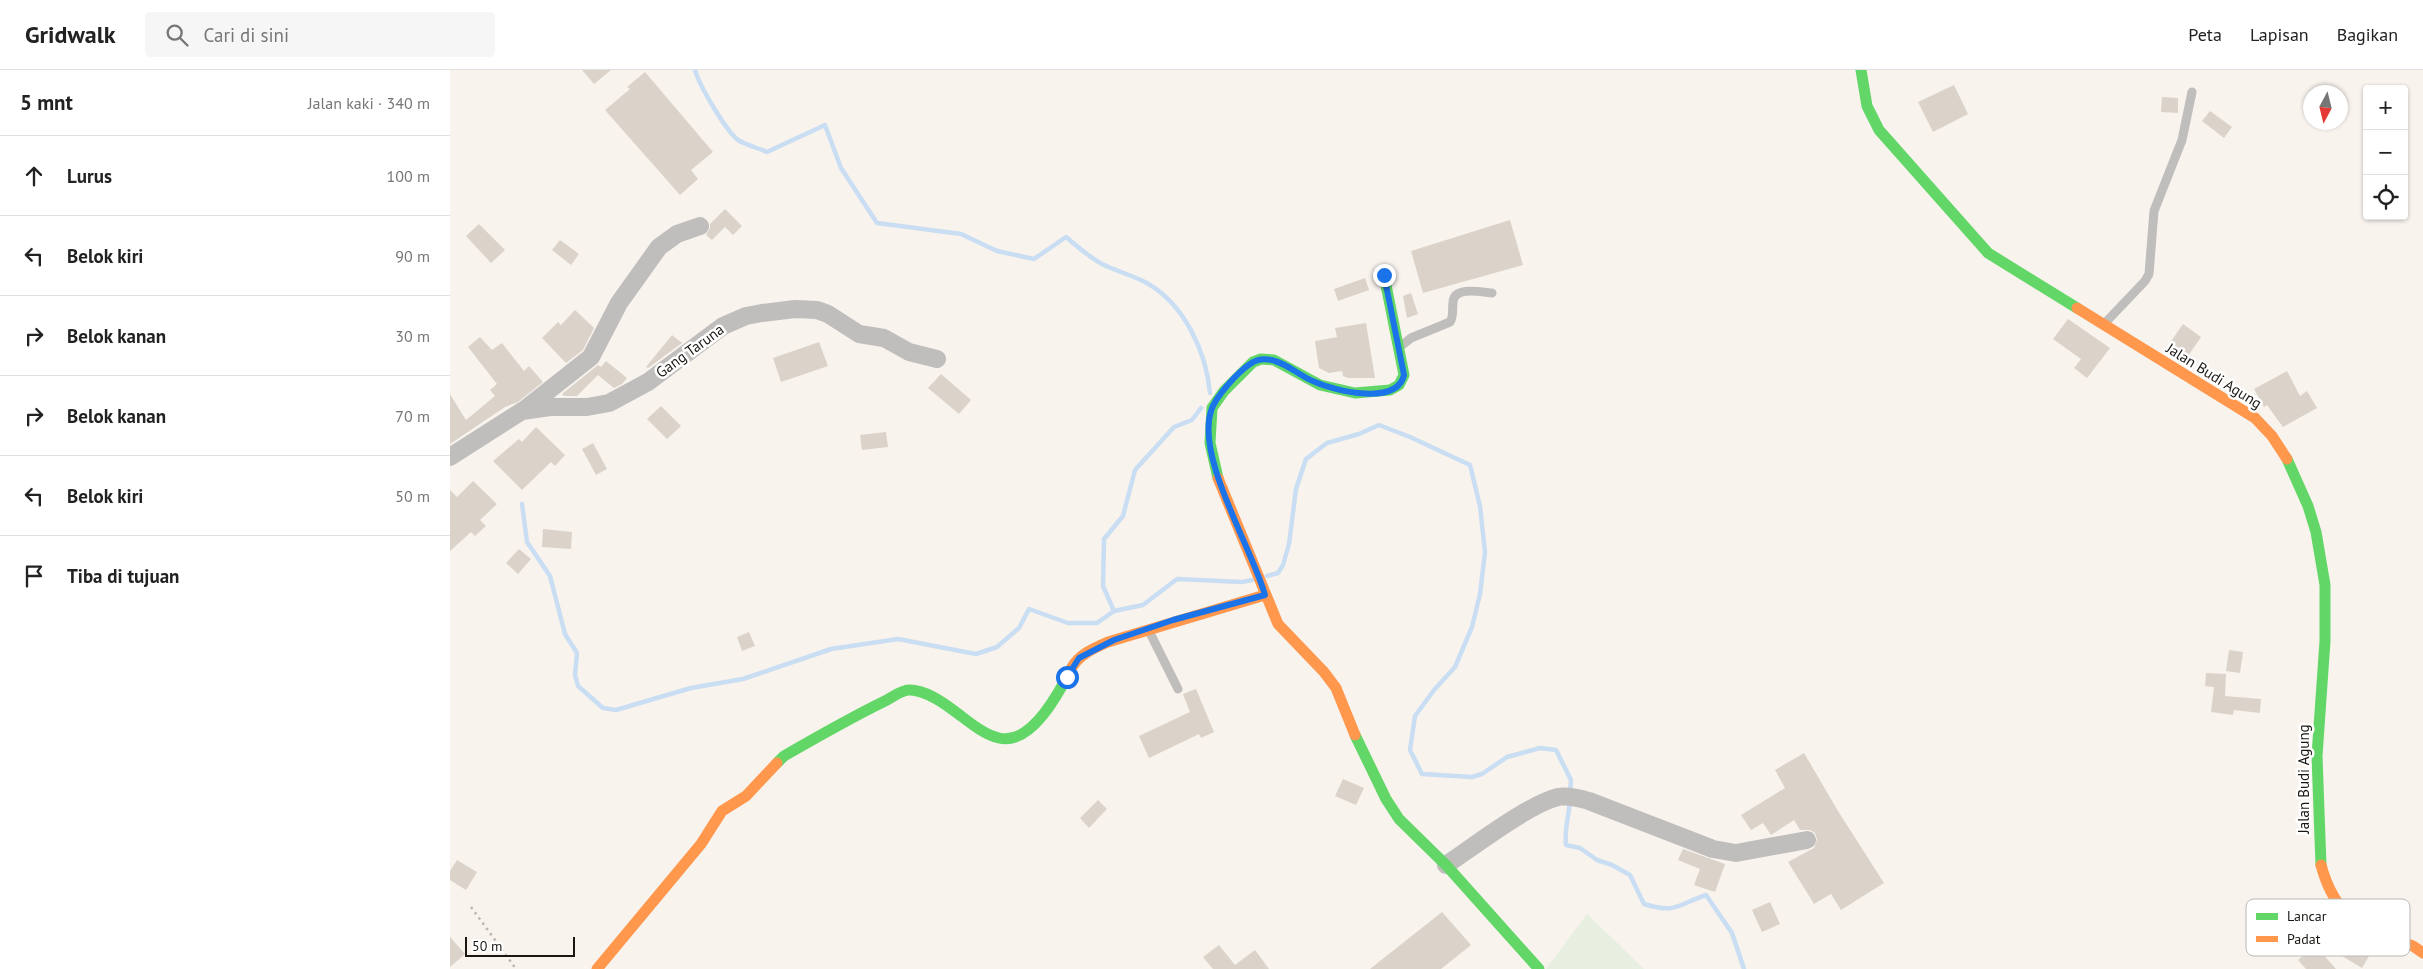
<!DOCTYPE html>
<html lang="id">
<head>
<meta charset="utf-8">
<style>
	body { margin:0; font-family:"PT Sans",sans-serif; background:#f6f6f6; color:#222 }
	.controls { position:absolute; right:15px; top:15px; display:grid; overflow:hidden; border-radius:5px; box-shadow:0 1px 4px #0004 }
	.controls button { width:45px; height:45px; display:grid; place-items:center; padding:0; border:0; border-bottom:1px solid #e0e0e0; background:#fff; color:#222; font:25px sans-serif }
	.compass { position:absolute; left:1853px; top:15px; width:45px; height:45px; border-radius:50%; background:#fff; box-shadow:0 1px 4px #0004; rotate:187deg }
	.scale { position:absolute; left:15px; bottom:12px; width:110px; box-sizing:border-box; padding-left:5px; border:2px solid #1a1713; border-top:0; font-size:14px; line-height:18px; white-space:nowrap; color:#1a1713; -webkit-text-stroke:4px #fff; paint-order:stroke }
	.stop { position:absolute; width:15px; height:15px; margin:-11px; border:4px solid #1a73e8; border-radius:50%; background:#fff }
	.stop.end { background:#1a73e8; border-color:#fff; box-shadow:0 1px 5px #0008 }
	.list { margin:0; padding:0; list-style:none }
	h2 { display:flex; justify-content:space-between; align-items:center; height:65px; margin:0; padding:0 20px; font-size:21px }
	h2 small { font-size:16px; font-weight:400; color:#767676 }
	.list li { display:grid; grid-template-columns:32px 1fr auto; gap:15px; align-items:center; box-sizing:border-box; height:80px; padding:0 20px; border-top:1px solid #e0e0e0 }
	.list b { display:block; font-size:19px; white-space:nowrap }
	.list em { font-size:16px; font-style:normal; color:#767676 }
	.icon { flex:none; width:28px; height:28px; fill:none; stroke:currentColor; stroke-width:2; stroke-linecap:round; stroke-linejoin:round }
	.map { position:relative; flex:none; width:1973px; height:899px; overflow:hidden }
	header { display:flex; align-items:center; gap:30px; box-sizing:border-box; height:70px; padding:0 25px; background:#fff; border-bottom:1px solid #e0e0e0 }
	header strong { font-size:24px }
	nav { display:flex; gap:28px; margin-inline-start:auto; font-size:18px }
	.search { width:350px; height:45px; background:#f6f6f6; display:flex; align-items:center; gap:12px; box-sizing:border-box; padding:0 18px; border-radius:5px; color:#767676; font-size:19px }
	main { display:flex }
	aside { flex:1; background:#fff }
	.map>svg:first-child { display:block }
	.green { fill:#e7efe0 }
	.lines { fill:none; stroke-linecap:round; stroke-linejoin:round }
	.stream { stroke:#c9ddf3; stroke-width:4.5 }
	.building { fill:#dbd3ca }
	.path { stroke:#bab8b6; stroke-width:2.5; stroke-dasharray:2.5 4; stroke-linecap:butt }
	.lane { stroke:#c0bdbd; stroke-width:9 }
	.street { stroke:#c0bdbd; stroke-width:18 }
	.fast { stroke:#63d668; stroke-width:11 }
	.slow { stroke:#ff974d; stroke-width:11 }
	.route { stroke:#1a73e8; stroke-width:6 }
	.labels { text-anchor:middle; stroke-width:5; stroke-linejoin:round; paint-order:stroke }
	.street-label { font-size:15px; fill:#1a1713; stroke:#fff }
	.key { fill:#fff; stroke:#bab9b8; stroke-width:1 }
	.key-label { font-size:14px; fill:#1a1713 }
</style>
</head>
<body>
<header>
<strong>Gridwalk</strong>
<div class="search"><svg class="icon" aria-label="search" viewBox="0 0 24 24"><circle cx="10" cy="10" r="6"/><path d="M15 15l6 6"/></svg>Cari di sini</div>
<nav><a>Peta</a><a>Lapisan</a><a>Bagikan</a></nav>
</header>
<main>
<aside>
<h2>5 mnt<small>Jalan kaki · 340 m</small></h2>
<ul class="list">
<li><svg class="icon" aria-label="ahead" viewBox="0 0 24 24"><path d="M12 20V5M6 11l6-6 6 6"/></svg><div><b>Lurus</b></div><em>100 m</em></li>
<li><svg class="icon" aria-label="left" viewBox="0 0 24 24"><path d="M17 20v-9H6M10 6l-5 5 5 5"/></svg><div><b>Belok kiri</b></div><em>90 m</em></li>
<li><svg class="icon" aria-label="right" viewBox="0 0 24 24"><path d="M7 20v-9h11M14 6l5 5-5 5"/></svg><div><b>Belok kanan</b></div><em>30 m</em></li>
<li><svg class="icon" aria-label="right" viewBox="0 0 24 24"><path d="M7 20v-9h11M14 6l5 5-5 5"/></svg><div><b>Belok kanan</b></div><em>70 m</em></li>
<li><svg class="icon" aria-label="left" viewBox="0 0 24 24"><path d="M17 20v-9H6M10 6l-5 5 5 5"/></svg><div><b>Belok kiri</b></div><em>50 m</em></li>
<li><svg class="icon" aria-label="arrive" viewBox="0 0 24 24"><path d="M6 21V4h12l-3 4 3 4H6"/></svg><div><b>Tiba di tujuan</b></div></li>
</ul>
</aside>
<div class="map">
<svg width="1973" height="899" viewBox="0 0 1973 899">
	<rect width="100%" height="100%" fill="#f8f3ed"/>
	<path class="green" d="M1137,844L1194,899H1096Z"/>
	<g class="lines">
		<g class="stream">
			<path d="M245,0C249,15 276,61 288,70C296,75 308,78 317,82L375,55L391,98L427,153L511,164L547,181L584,189L616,167C627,176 639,187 652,194C666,201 681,205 695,212C734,233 756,281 760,323"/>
			<path d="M72,434L77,472L100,506L115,564L127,583L125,605L128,616L153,638L166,640L241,618L293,609L381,579L448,569L526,584L547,577L569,558L579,539L618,553H647L664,541L653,516L654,469L673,446L685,400L724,357L742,350L751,338"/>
			<path d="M817,506L828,503L833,495L839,474L846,419L856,389L877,373L909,364L929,355L960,367L1020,395L1030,436L1035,482L1030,524L1022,557L1005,597L984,620L965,646L960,680L972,704L1022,707L1032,704L1057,687L1090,678L1106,680L1121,710L1120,723"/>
			<path d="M664,541L693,535L727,509L792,512L802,510"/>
			<path d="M1120,731C1119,746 1114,759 1116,775L1130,778L1147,790L1162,795L1180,805L1194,834C1226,844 1227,835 1256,825L1282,863L1294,899"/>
		</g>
	</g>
	<g class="building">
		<path d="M132,0H161L144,14Z"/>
		<path d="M195,2L263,82L241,100L248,109L230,125L155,40L180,19L177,17Z"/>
		<path d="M1504,15L1518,44L1483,62L1468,32Z"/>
		<path d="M1712,27L1728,28V43L1711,42Z"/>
		<path d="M1760,41L1782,57L1774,68L1752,51Z"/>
		<path d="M275,139L292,156L283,165L275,157L262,170L256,165L260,158V154Z"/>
		<path d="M1060,150L1073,195L973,223L961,181Z"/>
		<path d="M29,154L55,180L41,193L16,166Z"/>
		<path d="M110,170L129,184L121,195L102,180Z"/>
		<path d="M915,208L919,220L888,231L884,219Z"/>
		<path d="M961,223L968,244L957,248L953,226Z"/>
		<path d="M125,240L144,258L133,280L116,293L92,268L108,252L111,255Z"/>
		<path d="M1618,249L1660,278L1637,308L1624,298L1631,289L1603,269Z"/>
		<path d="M916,253L925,308H898L893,306L892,301L879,303L869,298L865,271L887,267L885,258Z"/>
		<path d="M1733,254L1751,267L1736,289L1717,277Z"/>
		<path d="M222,265L232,273L198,298L196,297Z"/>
		<path d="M30,267L42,280L52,273L74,301L79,296L93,312L68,332L55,337L0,374V324L16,350L45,326L40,320L47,314L18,277Z"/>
		<path d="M369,272L378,296L331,312L323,288Z"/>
		<path d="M156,291L177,308L172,314L164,318L148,305L127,326H114L112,324L148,295L151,297Z"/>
		<path d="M1837,301L1850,326L1857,321L1867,338L1833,357L1817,335L1814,337L1804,319Z"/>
		<path d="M491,304L521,330L509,344L478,318Z"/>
		<path d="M211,336L231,356L217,369L197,349Z"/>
		<path d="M86,357L115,385L105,396L101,392L72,420L43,391L69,369L72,372Z"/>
		<path d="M436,362L438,377L412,380L410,365Z"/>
		<path d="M143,373L157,399L146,405L132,379Z"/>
		<path d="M23,411L47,434L30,450L36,456L25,466L21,462L0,481V420L7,427Z"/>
		<path d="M93,459L122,462L121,479L92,477Z"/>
		<path d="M69,479L81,489L68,504L56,493Z"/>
		<path d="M299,562L305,576L292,581L287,567Z"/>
		<path d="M1779,580L1793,582L1790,603L1776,601Z"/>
		<path d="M1756,603L1776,604L1775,626L1811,629L1810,643L1784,640L1783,645L1761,642L1764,617L1755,616Z"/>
		<path d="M746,619L764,662L751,668L749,664L699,688L689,666L740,642L733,624Z"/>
		<path d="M1354,683L1388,741L1434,813L1391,840L1381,824L1364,834L1338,792L1364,778L1367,769L1365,763L1360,760H1350L1344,750L1321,765L1313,753L1301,760L1291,745L1335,718L1325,700Z"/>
		<path d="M893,709L914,718L906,735L885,726Z"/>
		<path d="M648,730L657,739L639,758L630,748Z"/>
		<path d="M1233,779L1275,794L1265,822L1244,815L1250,799L1228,790Z"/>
		<path d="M7,790L27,802L16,820L0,810V801Z"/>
		<path d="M1320,832L1330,854L1312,862L1302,840Z"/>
		<path d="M992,842L1021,875L991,899H920Z"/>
		<path d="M1897,866L1922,881L1912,898L1887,883Z"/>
		<path d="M0,867L15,884L0,897Z"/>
		<path d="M769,875L785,895L805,880L819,899H763L753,887Z"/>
		<path d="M1865,875L1886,899H1856L1848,890Z"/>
	</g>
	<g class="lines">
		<path class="path" d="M21,837L66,899"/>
		<g class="lane">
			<path d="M1655,253L1695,211L1699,204L1704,141L1732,70L1742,22"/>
			<path d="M951,276L961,268L1000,252C1004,246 1002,240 1003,232C1004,216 1031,222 1042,223"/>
			<path d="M699,561L728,619"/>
		</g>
		<g class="street">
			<path d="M74,340L141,287L169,233L209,177L227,164L250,156"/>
			<path d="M0,387L72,341L100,337H137L159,333L198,312L273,256L296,246L312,243L345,239L367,240L378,244L409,264L434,268L459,282L487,289"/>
			<path d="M996,795C1023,777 1079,734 1108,727C1118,725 1129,728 1139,731L1263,779L1286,783L1357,770"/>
		</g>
		<g class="fast">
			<path d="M1411,0L1417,36L1429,60L1538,183L1627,238"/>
			<path d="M1837,389L1858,436L1866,462L1875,515V571L1867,686L1871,795"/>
			<path d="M768,408L760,373L762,338L774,321L803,292L811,289L824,290L870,315L905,323L940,320L949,315L954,305L934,205"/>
			<path d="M905,665L936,729L949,749L996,795L1089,899"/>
			<path d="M327,693L334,686C367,667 400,648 435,631C441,628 451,620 459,620C475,620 491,631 503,640C517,650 532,664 549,668C581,676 609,623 621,599"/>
		</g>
		<g class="slow">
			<path d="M1627,238L1805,348L1822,366L1837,389"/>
			<path d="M768,408L828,554L874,602L886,618L905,665"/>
			<path d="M621,599C628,585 644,578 658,572L815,525"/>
			<path d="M1871,795C1877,818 1888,838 1906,853L1963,876L1973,883"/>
			<path d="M147,899L251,774L272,741L296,726L327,693"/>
		</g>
	</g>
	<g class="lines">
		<path class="route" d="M617,607L629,588L664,570L723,550L815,525C802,478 746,388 761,341C765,327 788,302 800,294C807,289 816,288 825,291C839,295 851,307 865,312C886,321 947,336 954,305L934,205"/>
	</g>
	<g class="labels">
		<g class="street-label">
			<text transform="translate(240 281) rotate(-36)" y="5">Gang Taruna</text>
			<text transform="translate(1764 306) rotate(32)" y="5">Jalan Budi Agung</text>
			<text transform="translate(1854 709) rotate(-90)" y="5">Jalan Budi Agung</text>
		</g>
	</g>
	<rect x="1796" y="829" width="164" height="57" rx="8" class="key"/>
	<rect x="1806" y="843" width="22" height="7" fill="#63d668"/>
	<rect x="1806" y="866" width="22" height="6" fill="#ff974d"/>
	<g class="key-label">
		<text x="1837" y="851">Lancar</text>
		<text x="1837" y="874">Padat</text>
	</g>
</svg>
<div class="controls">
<button>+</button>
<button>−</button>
<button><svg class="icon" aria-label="locate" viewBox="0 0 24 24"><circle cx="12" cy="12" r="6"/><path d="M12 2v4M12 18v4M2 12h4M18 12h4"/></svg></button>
</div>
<svg class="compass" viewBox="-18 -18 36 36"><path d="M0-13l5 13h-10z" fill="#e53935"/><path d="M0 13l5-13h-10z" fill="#767676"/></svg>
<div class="scale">50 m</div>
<div class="stop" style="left:617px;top:607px"></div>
<div class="stop end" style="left:934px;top:205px"></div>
</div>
</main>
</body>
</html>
